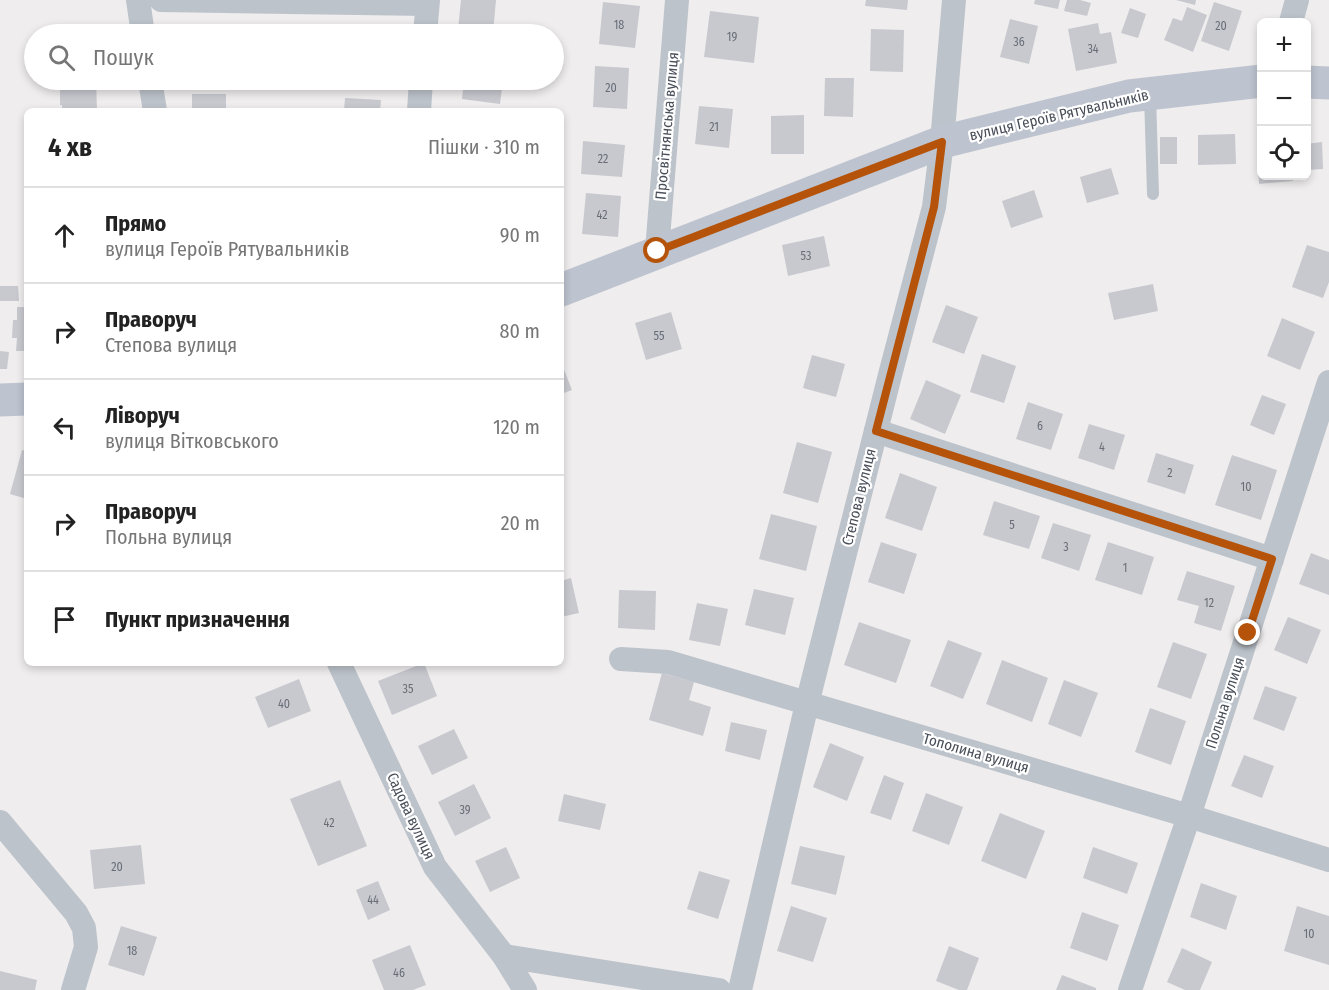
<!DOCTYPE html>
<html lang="uk">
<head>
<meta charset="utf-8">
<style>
	body { margin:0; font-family:"Fira Sans Condensed",sans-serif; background:#f6f6f6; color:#222 }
	.controls { position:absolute; right:18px; top:18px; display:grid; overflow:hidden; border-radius:9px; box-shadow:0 3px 9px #0003 }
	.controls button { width:54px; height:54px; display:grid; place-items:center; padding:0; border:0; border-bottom:2px solid #e0e0e0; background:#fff; color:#222; font:30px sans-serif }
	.stop { position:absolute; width:18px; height:18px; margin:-14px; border:4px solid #b45309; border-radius:50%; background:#fff }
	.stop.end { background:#b45309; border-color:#fff; box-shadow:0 2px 6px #0008 }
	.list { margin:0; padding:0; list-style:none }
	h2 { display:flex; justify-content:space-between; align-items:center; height:78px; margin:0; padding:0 24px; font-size:26px }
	h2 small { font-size:20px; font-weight:400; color:#767676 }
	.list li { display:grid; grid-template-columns:39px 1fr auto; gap:18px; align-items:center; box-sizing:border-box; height:96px; padding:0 24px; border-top:2px solid #e0e0e0 }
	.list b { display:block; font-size:22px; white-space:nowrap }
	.list p { margin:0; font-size:20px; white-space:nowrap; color:#767676 }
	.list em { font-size:20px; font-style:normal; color:#767676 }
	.icon { flex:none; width:33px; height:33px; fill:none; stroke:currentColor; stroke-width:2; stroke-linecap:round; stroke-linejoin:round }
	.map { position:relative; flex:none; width:1329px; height:990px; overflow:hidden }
	.search { position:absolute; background:#fff; box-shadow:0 3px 9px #0003; left:24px; top:24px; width:540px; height:66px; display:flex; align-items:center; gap:15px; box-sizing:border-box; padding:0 21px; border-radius:33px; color:#767676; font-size:22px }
	.panel { position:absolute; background:#fff; box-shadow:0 3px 9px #0003; left:24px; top:108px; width:540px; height:558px; border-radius:9px }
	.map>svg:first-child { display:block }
	.building { fill:#c8c9cf }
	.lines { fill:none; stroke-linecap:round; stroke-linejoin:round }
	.lane { stroke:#bdc3cb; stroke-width:12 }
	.street { stroke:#bdc3cb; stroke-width:24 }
	.secondary { stroke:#bdc3cf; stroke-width:33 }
	.route { stroke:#b45309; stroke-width:8 }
	.labels { text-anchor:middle; stroke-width:4.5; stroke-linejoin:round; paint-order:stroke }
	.number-label { font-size:12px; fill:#686d76 }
	.street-label { font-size:15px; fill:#484e58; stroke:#fff }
</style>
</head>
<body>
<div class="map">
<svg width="1329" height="990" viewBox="0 0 1329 990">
	<rect width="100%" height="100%" fill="#efeded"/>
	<g class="building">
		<path d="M461,0H496L493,33L458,29Z"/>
		<path d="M866,0H908L907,10L865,6Z"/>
		<path d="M1035,0H1060L1058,9L1034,4Z"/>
		<path d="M1067,0H1080L1091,3L1087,16L1064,11Z"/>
		<path d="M1176,0H1196L1195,5Z"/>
		<path d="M603,2L640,6L635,48L599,44Z"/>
		<path d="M1214,2L1242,11L1229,51L1201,41Z"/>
		<path d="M1187,7L1207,15L1193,52L1164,40L1173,18L1182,21Z"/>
		<path d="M1130,8L1146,14L1138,38L1121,33Z"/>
		<path d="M710,11L759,17L754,63L704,57Z"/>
		<path d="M1010,19L1038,26L1029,64L1000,57Z"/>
		<path d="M1098,23L1100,34L1111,32L1117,63L1076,71L1068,29Z"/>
		<path d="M871,29L904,30L903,72L870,71Z"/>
		<path d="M595,66L629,68L627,109L593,107Z"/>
		<path d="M825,78H854L853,117L824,116Z"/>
		<path d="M54,80H96L97,111H62V105H60V89H54Z"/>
		<path d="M464,80H503L500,104L462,99Z"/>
		<rect x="192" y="94" width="34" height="17"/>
		<path d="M345,98L381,100L380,111H344Z"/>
		<path d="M699,106L733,109L729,148L695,144Z"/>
		<path d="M804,115V154H771V116Z"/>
		<path d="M1235,134L1236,164L1198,165V135Z"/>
		<rect x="1160" y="137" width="17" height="27"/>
		<path d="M583,141L625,145L622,177L581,174Z"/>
		<path d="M1322,142L1323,169L1306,170V144Z"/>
		<path d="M1257,148H1262V176H1292L1293,181L1259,184Z"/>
		<path d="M1111,168L1119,194L1087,203L1080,177Z"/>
		<path d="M1034,190L1043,217L1011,228L1002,201Z"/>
		<path d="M586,193L621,196L618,237L582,234Z"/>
		<path d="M824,236L830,266L788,276L782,245Z"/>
		<path d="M1307,245L1329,252V282L1323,298L1292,287Z"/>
		<path d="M1153,284L1158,311L1114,320L1108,293Z"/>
		<path d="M0,286H18L19,301H0Z"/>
		<path d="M946,305L978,317L964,354L932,342Z"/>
		<path d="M17,307H27V351H16L17,338H12L13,320H17Z"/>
		<path d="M671,312L682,349L646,360L635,323Z"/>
		<path d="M1282,318L1315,332L1300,370L1267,356Z"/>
		<path d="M0,351L9,352L7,369H0Z"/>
		<path d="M982,354L1016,366L1004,403L970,392Z"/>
		<path d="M812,355L845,364L836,397L803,388Z"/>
		<path d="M561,362L572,390L561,394Z"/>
		<path d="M926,380L961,395L945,434L910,419Z"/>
		<path d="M1262,395L1286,404L1274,435L1250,425Z"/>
		<path d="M1028,402L1063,414L1051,450L1016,439Z"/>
		<path d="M1089,424L1125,435L1114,470L1078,458Z"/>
		<path d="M797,442L832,452L818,503L783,493Z"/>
		<path d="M22,450L27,451V499L10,494Z"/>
		<path d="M1156,453L1194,465L1185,494L1147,482Z"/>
		<path d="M1232,455L1277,470L1261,520L1215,505Z"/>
		<path d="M900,473L937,487L922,531L885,518Z"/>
		<path d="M994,501L1040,516L1029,549L983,535Z"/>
		<path d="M771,514L817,526L806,571L759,559Z"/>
		<path d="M1053,523L1091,535L1079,571L1041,558Z"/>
		<path d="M881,542L917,554L904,594L868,582Z"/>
		<path d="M1108,542L1154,557L1142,595L1095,580Z"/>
		<path d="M1311,553L1329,560V595L1299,584Z"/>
		<path d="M1187,571L1235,586L1221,631L1194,623L1199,606L1177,600Z"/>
		<path d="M571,578L579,613L561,617V581Z"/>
		<path d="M754,589L794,598L785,635L745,625Z"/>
		<path d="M619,590L656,591L655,630L618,628Z"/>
		<path d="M697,603L728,609L720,646L689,640Z"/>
		<path d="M1288,617L1321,630L1307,664L1274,650Z"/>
		<path d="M859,622L911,640L896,683L844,665Z"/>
		<path d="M948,640L982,653L963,699L930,686Z"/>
		<path d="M1173,642L1207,654L1191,699L1157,687Z"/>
		<path d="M1002,660L1048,678L1032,722L986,704Z"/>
		<path d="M424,663L437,696L392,715L378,681Z"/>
		<path d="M662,673L694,682L689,700L711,707L703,736L649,720Z"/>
		<path d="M299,679L311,711L268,728L255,697Z"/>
		<path d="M1064,680L1098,693L1081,737L1048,724Z"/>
		<path d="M1265,686L1297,697L1284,731L1253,719Z"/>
		<path d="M1150,708L1186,721L1171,765L1135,752Z"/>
		<path d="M731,722L767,730L760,760L725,751Z"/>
		<path d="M454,729L468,758L432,775L418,746Z"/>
		<path d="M830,743L864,757L847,801L813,787Z"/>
		<path d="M1244,755L1274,766L1262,798L1231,786Z"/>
		<path d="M884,775L904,783L891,820L870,813Z"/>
		<path d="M340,780L367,846L318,866L290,799Z"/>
		<path d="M474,784L491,818L455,836L438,802Z"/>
		<path d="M926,793L963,807L949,845L912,831Z"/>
		<path d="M564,794L606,804L600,830L558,821Z"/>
		<path d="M1000,813L1045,831L1026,879L981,861Z"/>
		<path d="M141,845L145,884L94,889L90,850Z"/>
		<path d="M800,846L845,856L836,895L791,884Z"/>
		<path d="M506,847L520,878L490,892L475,861Z"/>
		<path d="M1093,847L1138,863L1127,894L1083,878Z"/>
		<path d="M699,871L730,880L718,919L687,909Z"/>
		<path d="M378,881L390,910L368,920L356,890Z"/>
		<path d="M1201,883L1237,896L1226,930L1190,917Z"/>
		<path d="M791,906L827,918L813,962L777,951Z"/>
		<path d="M1297,906L1329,916V965L1284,951Z"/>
		<path d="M1082,912L1119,925L1107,961L1070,948Z"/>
		<path d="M121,926L157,937L144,976L108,965Z"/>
		<path d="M410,945L426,985L413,990H384L372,960Z"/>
		<path d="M949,946L979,958L967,990H959L936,981Z"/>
		<path d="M1182,948L1212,962L1200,990H1185L1167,982Z"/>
		<path d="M0,971L37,980L35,990H0Z"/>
		<path d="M1062,975L1096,988V990H1056Z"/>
	</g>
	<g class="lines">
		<path class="lane" d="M1150,95L1153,194"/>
		<g class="street">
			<path d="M138,0L143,34"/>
			<path d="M161,0L427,4"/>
			<path d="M1291,22L1297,0"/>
			<path d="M425,34L428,0"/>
			<path d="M150,80L155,111"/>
			<path d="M419,111L421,80"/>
			<path d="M657,251L677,0"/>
			<path d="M876,431L1272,559"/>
			<path d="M621,659L668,662L1189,816L1329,860"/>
			<path d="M339,663L435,867L504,956L525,990"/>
			<path d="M0,822L76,913L84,928L86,947L73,990"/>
			<path d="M504,956L719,990"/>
			<path d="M740,990L807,704L890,375L934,207L942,142L954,0"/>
			<path d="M1130,990L1189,816L1329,382"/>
		</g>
		<g class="secondary">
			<path d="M1306,82L1329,83"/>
			<path d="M561,290L942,142L1129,96L1262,81"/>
			<path d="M0,400L27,399"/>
		</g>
	</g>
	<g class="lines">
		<path class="route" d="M657,251L942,142L934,207L876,431L1272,559L1248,633"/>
	</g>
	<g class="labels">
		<g class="number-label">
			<text x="619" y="29">18</text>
			<text x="1221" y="30">20</text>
			<text x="732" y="41">19</text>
			<text x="1019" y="46">36</text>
			<text x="1093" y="53">34</text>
			<text x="611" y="92">20</text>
			<text x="714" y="131">21</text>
			<text x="603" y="163">22</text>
			<text x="602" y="219">42</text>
			<text x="806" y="260">53</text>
			<text x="659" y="340">55</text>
			<text x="1040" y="430">6</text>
			<text x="1102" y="451">4</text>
			<text x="1170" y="477">2</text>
			<text x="1246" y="491">10</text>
			<text x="1012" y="529">5</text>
			<text x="1066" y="551">3</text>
			<text x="1125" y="572">1</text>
			<text x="1209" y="607">12</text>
			<text x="408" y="693">35</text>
			<text x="284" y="708">40</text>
			<text x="465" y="814">39</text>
			<text x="329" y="827">42</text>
			<text x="117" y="871">20</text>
			<text x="373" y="904">44</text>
			<text x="1309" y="938">10</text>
			<text x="132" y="955">18</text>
			<text x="399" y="977">46</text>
		</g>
		<g class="street-label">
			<text transform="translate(1059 115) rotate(-13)" y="5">вулиця Героїв Рятувальників</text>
			<text transform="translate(667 126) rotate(-85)" y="5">Просвітнянська вулиця</text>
			<text transform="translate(859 497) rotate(-76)" y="5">Степова вулиця</text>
			<text transform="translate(1225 703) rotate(-72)" y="5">Польна вулиця</text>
			<text transform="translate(976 753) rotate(16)" y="5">Тополина вулиця</text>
			<text transform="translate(411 816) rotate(65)" y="5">Садова вулиця</text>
		</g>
	</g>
</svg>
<div class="controls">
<button>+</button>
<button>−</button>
<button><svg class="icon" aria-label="locate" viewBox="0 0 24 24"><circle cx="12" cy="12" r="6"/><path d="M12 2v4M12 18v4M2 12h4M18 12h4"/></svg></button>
</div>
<div class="stop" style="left:657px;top:251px"></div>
<div class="stop end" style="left:1248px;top:633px"></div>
<div class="search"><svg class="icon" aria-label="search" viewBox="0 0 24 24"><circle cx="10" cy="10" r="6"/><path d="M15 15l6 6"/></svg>Пошук</div>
<section class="panel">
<h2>4 хв<small>Пішки · 310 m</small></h2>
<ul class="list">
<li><svg class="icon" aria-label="ahead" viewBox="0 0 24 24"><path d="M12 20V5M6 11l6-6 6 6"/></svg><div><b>Прямо</b><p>вулиця Героїв Рятувальників</p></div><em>90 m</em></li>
<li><svg class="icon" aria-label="right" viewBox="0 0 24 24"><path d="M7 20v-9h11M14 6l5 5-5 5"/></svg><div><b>Праворуч</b><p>Степова вулиця</p></div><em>80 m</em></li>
<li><svg class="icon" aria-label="left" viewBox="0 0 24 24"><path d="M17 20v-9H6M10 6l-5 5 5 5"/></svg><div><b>Ліворуч</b><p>вулиця Вітковського</p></div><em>120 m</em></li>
<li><svg class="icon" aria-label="right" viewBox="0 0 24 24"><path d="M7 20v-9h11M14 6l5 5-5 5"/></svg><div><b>Праворуч</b><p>Польна вулиця</p></div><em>20 m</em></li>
<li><svg class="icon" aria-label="arrive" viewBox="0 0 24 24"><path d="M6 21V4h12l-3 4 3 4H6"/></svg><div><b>Пункт призначення</b></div></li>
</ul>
</section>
</div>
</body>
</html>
